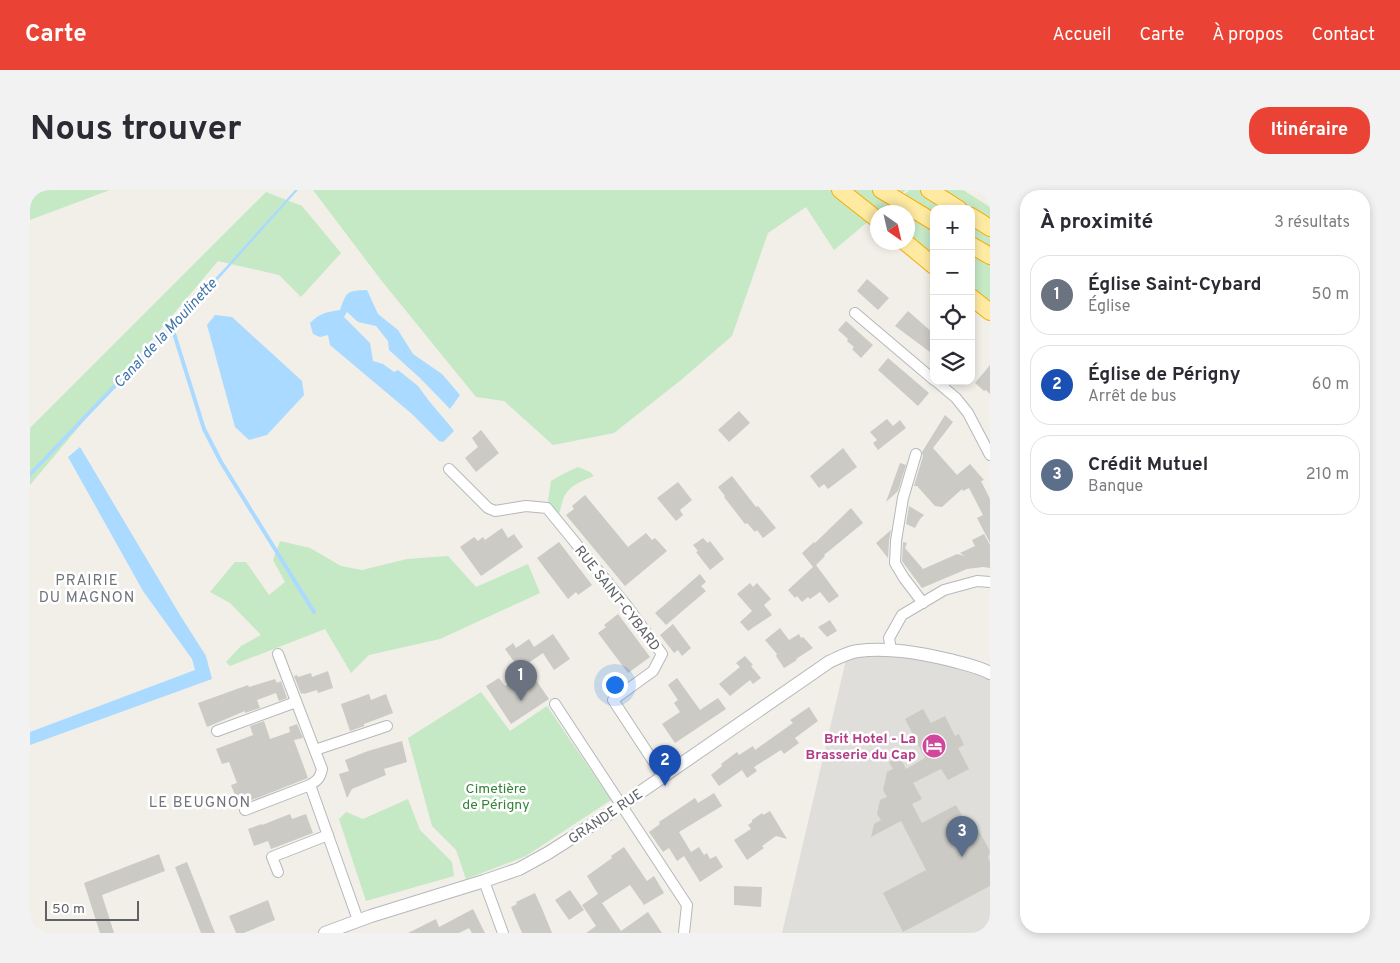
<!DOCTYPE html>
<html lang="fr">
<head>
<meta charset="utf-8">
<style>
	body { margin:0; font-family:Overpass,sans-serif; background:#f2f2f3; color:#2b2b33 }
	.controls { position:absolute; right:15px; top:15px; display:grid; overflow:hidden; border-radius:10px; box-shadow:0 2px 8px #0003 }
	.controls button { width:45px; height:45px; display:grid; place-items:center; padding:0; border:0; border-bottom:1px solid #e1e1e2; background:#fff; color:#2b2b33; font:25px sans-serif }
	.compass { position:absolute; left:840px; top:15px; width:45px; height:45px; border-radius:50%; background:#fff; box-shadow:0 2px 8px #0003; rotate:146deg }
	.scale { position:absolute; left:15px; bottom:12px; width:94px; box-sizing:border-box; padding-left:5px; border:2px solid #5f6368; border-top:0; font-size:14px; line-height:18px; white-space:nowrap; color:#5f6368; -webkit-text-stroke:4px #fff; paint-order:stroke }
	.you { position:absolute; left:584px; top:494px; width:18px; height:18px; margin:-12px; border:4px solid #fff; border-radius:50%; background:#1a73e8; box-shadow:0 0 0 8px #1a73e833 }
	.badge { display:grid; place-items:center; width:32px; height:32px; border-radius:50%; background:#ea4335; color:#fff; font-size:16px; font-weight:700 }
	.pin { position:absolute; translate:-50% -41px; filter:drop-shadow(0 1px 2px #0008) }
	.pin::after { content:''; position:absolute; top:26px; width:18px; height:15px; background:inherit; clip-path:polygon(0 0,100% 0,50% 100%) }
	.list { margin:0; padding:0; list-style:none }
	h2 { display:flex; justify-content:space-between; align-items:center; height:65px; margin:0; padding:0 20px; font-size:21px }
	h2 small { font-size:16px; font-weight:400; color:#7c7c81 }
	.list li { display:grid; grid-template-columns:32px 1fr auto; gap:15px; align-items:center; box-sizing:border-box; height:80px; margin:0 10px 10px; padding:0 10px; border:1px solid #e1e1e2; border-radius:20px }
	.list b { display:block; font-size:19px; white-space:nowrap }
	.list p { margin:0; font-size:16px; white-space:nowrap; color:#7c7c81 }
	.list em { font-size:16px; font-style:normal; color:#7c7c81 }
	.icon { flex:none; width:28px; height:28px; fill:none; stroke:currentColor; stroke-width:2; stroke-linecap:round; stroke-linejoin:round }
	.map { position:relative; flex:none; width:960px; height:743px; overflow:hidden; border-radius:20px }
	header { display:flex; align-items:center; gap:30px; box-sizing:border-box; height:70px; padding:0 25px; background:#ea4335; color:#fff }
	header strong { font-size:24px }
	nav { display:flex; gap:28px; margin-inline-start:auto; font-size:18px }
	.intro { display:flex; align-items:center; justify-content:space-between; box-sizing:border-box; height:120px; padding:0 30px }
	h1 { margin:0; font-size:35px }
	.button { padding:12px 22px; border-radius:20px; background:#ea4335; color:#fff; font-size:18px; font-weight:700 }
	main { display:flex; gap:30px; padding:0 30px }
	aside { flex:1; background:#fff; border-radius:20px; box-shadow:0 2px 8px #0003 }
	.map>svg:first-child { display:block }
	.industrial { fill:#e0deda }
	.green { fill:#c5e8c5 }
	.water { fill:#aadaff }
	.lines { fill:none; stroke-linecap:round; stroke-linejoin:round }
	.stream { stroke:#aadaff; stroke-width:4 }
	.building { fill:#cccac5 }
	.minor-casing { stroke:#b5b8bc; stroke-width:12 }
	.tertiary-casing { stroke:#b5b8bc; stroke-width:14 }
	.trunk-casing { stroke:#f9ab00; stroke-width:18 }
	.minor { stroke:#fff; stroke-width:10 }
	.tertiary { stroke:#fff; stroke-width:12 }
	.trunk { stroke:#feeaa1; stroke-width:16 }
	.labels { text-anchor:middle; stroke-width:5; stroke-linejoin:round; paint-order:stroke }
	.street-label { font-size:14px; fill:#5f6368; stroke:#fff }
	.hotel-label { font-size:14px; font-weight:bold; fill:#b23c85; stroke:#fff; text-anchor:end }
	.park-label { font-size:14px; fill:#348238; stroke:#fff }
	.water-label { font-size:15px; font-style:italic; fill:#4174aa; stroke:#fff }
	.neighbourhood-label { font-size:15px; letter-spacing:1px; fill:#70757a; stroke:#fff }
</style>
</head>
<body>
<header>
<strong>Carte</strong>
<nav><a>Accueil</a><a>Carte</a><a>À propos</a><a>Contact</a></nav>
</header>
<div class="intro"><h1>Nous trouver</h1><a class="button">Itinéraire</a></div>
<main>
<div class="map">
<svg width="960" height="743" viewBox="0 0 960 743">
	<rect width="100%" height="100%" fill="#f1efe8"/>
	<path class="industrial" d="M861,460L960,486V743H752L815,474L813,466Z"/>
	<g class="green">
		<path d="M7,0H80L0,30V3Z"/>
		<path d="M283,0H876L804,60L776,17L738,43L702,146L651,190L584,243L523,255L474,211L446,207L351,90Z"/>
		<path d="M879,0H933L960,17V122L941,107V19H904V76L878,52V22H855Z"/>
		<path d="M236,2L272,16L311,63L271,107L249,85L188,71L0,295V238Z"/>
		<path d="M548,277L560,282L564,286C552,291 537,296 533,310C530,319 531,321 526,329L517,318L521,291L533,284Z"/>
		<path d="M250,351L280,358L311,376L332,380L377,369L418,366L446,397L498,374L510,403L410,449L339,465L321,483L295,439L200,476L196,472L211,456L231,445L200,413L180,402L205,372H216L239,405L255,392L243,370Z"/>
		<path d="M451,502L480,541L517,516L581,610L496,666L436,689L426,660L402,636L378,548Z"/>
		<path d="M378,609L390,640L422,672L424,686L336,711L309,629L316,622L333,629Z"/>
	</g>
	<g class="water">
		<path d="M265,0H268L168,112L0,287V282L194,79Z"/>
		<path d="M337,100L348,124L368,140L383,164L412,184L430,205L420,219L390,188L359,160L358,151L346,136L328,132L317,122L314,127L340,153L343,171L353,174L364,182L368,180L388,196L399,211L421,237L424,241L413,252L409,251L382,224L300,155L298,145L290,147L283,144L280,133C290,123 297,122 310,120C317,101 316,101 337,100Z"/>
		<path d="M185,125L202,127L272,191L274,205L237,245L219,250L205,237L177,135Z"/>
		<path d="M50,257L150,425L176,466L182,489L0,555V542L165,480L162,469L113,401L38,267Z"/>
	</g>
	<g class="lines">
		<path class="stream" d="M142,137L174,239L191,272L284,422"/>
	</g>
	<g class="building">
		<path d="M837,89L859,108L848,120L827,101Z"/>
		<path d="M878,121L904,144V165L865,136Z"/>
		<path d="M816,131L843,155L831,168L822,159L824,157L817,151L818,149L808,140Z"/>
		<path d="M858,168L899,203L888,216L848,180Z"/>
		<path d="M960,175V204L956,200L954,201L945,193Z"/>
		<path d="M709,221L720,233L699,252L688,240Z"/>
		<path d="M915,225L923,232L903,258L927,285L940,274L954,290L951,291L960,309V353L947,328L953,325L939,298L933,301L932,299L912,317L905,316L887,296H884L893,266L892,262Z"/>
		<path d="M857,229L863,236L870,230L876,238L848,260L843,253L847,250L840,242Z"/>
		<path d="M451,240L469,263L446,282L435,268L448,257L442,248Z"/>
		<path d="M813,258L827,277L798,299L794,294L789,298L780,286Z"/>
		<path d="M870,273L876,275L868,301L856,312Z"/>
		<path d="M702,286L726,317L728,316L746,338L733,348L727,340L725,342L717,333L715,334L694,307L695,306L688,297Z"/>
		<path d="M648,292L662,310L650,320L653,325L646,331L627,308Z"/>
		<path d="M555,305L598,357L616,343L622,350L625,348L637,361L595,396L536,325L544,319L542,316Z"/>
		<path d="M879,316L894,325L890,329L885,338L876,334Z"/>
		<path d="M821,318L833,333L794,365L795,366L786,375L809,406L799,413L790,402L780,409L778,407L772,412L767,406L765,408L758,400L783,377L772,363L784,352L785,353Z"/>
		<path d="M472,338L478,348L484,344L493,357L451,386L430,357L444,347L448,351L453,347L455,350Z"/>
		<path d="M861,340L859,351L858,368L846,353Z"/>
		<path d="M954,344L960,355V378L953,377L937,379L892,398L872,371L873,352L877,353L875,358L893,379L927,364L935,366L930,363L945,356L942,350Z"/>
		<path d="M673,348L678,353L680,351L694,369L680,380L666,362L668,361L663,355Z"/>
		<path d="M529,352L562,395L548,405L546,402L538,409L507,368Z"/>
		<path d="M670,384L676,392L671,396L676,401L636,435L625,423Z"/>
		<path d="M720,393L723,397L727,393L741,409L734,415L742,425L718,441L710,432L722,421L707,404Z"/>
		<path d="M588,424L620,467L598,483L568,443L576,437L574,435Z"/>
		<path d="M800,430L807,441L797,447L788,437Z"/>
		<path d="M643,434L661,458L652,466L648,460L644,463L630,445Z"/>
		<path d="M750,438L759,450L769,444L771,448L773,447L783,458L766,469L767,470L754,478L746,466L747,464L735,450Z"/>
		<path d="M523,444L540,469L524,480L513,463L497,474L500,479L499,480L519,509L481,534L456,496L469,488L475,496L493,484L475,459L483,453L486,458L499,449L504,457Z"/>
		<path d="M715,466L723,475L721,476L731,488L723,494L720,490L700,506L689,494L710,477L706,473Z"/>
		<path d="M298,481L303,498L288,503L287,500L274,504L273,503L271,504L264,486L267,485L268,487L281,483L282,487Z"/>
		<path d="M647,488L670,520L688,508L696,519L645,553L632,534L650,522L644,513L648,510L638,495Z"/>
		<path d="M245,489L247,493L251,491L257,508L249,511L246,503L227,510L230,518L215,523V521L177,537L168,513L218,495L219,497Z"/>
		<path d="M339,504L341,510L356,504L363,523L334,534V536L320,541L311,514Z"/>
		<path d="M779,517L788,531L765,548L769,553L754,564L751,560L724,577L727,581L717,588L712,580L689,596L681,585L692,576L691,574L707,562L709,565L723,556L725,560L763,533L760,530Z"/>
		<path d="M893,519L901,533L915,526L925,546L929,544L934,555L928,558L939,579L918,590L911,579L883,593L892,609L882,614L892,633L926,615L939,638L949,641L960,661L958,668L960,672V696L873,742L853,703L896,680L871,631L841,647L844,634L851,630L847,624L850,610L857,607L853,600L857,582L863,579L859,572L870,567L876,579L895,568L875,529Z"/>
		<path d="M234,531L240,549L260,542L259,537L267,534L273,548L264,550L278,588L209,615L201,595L207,593L199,572L192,574L186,559L223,545L220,536Z"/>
		<path d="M372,551L377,572L354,579L356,585L322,599L317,608L309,584L319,581L315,570L338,561Z"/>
		<path d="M684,603L692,616L649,642L661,662L669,657L674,665L677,663L680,669L686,666L693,677L670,692L654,666L647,671L639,658L633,662L619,642L630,634L629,632L665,608L668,613Z"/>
		<path d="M740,621L757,649L746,646L732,656L734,658L717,670L704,650L721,639L718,635L722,632V630L732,623L733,625Z"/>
		<path d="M260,624L262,629L276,624L283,643L241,659L238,651L224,656L218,639L232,634V635Z"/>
		<path d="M594,657L617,691L624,686L634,703L614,715L600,695L572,713L591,741L618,722L632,743H556L566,736L552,715L568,704L557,686L582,668L581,666Z"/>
		<path d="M129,664L135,681L72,705L84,743H70L54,693Z"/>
		<path d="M157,672L185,743H171L145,677Z"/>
		<path d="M704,696L732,697L731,717L704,715Z"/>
		<path d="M540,700L554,720L539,730L525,710Z"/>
		<path d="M505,703L513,721L522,743H492L481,717L487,714L486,712Z"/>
		<path d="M238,710L245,730L214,743H206L199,726Z"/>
		<path d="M443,719L455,743H442L439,738L429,743H378L406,729L409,737Z"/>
	</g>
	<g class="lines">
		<defs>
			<g id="minor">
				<path d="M825,123L904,190"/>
				<path d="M906,191L926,208L938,223L960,265"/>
				<path d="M886,264L873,308L866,351L865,373L874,388L893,413"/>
				<path d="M419,279L458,318L465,321L496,316L517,318L597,416L632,464L623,481L583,510L633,586"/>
				<path d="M861,460L859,448L872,425L914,400L947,391L960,392"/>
				<path d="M248,464L292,579C290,588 288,590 280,595L328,730"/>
				<path d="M525,514L657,715L654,743"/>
				<path d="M187,541L266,512"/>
				<path d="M285,560L357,536"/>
				<path d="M215,620L280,595"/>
				<path d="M248,682L242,667L298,645"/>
				<path d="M454,691L473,743"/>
			</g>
			<path id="tertiary" d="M295,743L341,726L454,691L489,679L518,663L573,628L799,472C808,468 818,462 828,461C859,457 890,463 920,470C934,474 947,476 960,483"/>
			<g id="trunk">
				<path d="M810,0L848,30"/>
				<path d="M851,0L904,32"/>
				<path d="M899,0L929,19"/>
				<path d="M941,26L960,38"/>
				<path d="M875,52L904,76"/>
				<path d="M941,55L960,66"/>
				<path d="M941,107L960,122"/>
			</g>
		</defs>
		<use href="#minor" class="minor-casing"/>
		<use href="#tertiary" class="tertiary-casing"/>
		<use href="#trunk" class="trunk-casing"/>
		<use href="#minor" class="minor"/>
		<use href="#tertiary" class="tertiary"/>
		<use href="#trunk" class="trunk"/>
	</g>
	<defs>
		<symbol id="hotel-disc" viewBox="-11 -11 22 22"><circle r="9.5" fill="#d1479c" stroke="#fff"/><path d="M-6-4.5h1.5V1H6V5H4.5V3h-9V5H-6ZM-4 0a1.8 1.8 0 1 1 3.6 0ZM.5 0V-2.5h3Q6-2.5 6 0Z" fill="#fff"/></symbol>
	</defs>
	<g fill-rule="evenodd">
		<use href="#hotel-disc" x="890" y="542" width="28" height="28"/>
	</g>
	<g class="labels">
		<g class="street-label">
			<text transform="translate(588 408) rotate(52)" y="5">RUE SAINT-CYBARD</text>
			<text transform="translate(575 626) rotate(-34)" y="5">GRANDE RUE</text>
		</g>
		<g class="hotel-label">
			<text x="886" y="553">Brit Hotel - La<tspan x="886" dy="16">Brasserie du Cap</tspan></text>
		</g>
		<g class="park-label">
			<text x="466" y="603">Cimetière<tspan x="466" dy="16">de Périgny</tspan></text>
		</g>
		<g class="water-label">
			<text transform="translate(135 143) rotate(-47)" y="5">Canal de la Moulinette</text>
		</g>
		<g class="neighbourhood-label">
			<text x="57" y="395">PRAIRIE<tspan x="57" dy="17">DU MAGNON</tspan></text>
			<text x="170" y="617">LE BEUGNON</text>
		</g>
	</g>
</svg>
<div class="controls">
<button>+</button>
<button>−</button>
<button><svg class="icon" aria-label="locate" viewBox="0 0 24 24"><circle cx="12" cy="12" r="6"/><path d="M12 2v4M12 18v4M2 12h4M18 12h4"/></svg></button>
<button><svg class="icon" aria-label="layers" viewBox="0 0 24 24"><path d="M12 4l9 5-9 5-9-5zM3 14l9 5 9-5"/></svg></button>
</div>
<svg class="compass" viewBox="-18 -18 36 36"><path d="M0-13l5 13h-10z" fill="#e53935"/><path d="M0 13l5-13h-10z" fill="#7c7c81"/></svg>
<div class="scale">50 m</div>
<div class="you"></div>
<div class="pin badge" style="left:491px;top:511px;background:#6b7280">1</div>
<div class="pin badge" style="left:635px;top:596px;background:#1a4fb4">2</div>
<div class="pin badge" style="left:932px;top:667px;background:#5c6f8a">3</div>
</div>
<aside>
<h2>À proximité<small>3 résultats</small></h2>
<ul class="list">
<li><span class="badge" style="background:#6b7280">1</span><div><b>Église Saint-Cybard</b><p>Église</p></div><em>50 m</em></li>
<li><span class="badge" style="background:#1a4fb4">2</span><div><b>Église de Périgny</b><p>Arrêt de bus</p></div><em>60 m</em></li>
<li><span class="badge" style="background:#5c6f8a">3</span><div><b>Crédit Mutuel</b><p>Banque</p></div><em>210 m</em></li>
</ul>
</aside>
</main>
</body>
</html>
